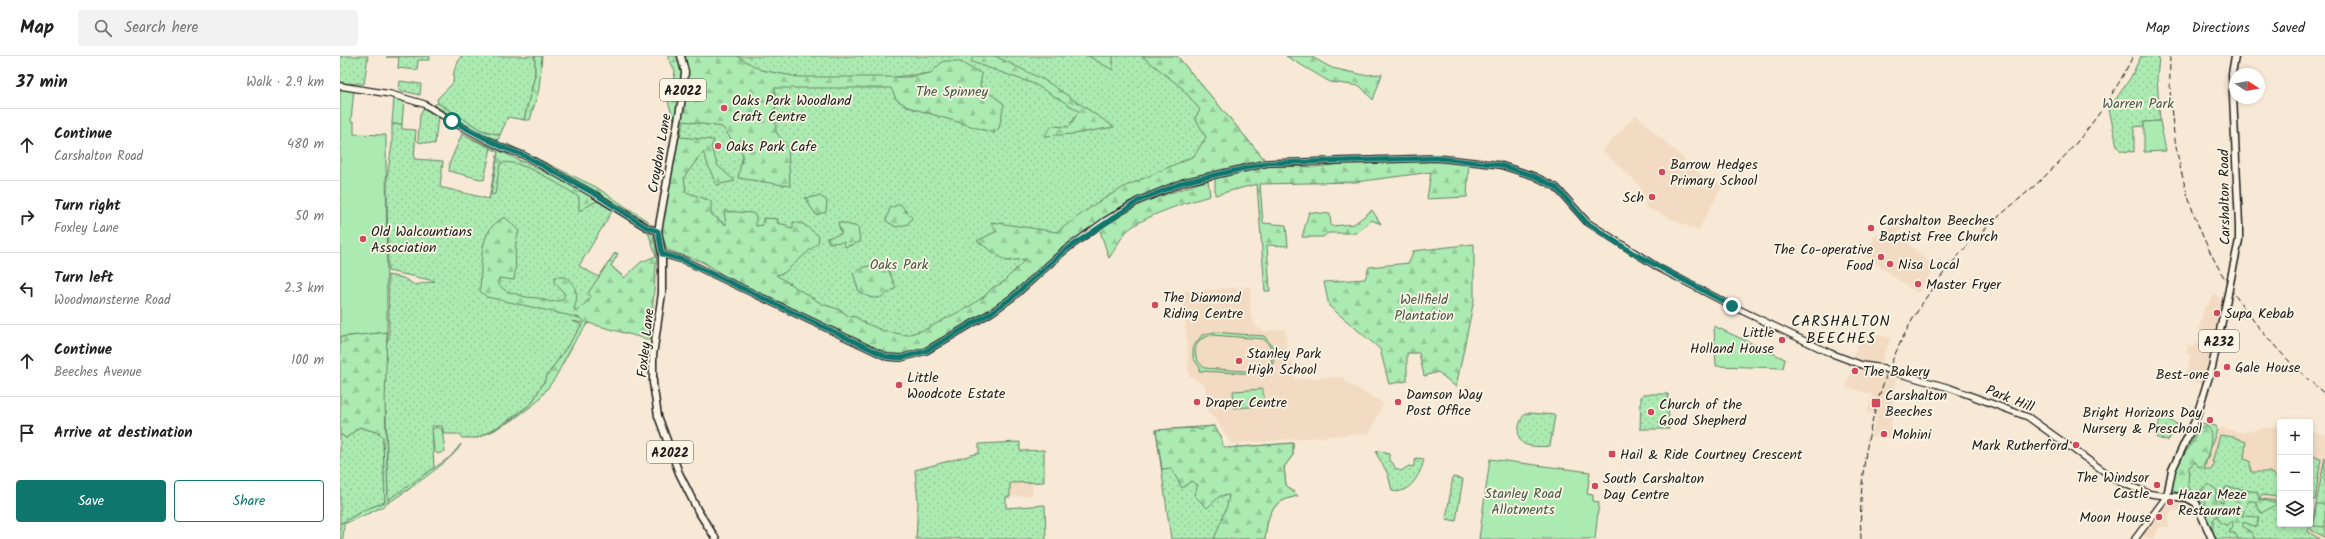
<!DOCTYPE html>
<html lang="en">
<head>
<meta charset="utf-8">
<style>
	body { margin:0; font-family:Kalam,sans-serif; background:#f2f2f2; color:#222 }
	.controls { position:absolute; right:12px; bottom:12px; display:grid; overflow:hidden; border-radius:4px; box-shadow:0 2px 6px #0003 }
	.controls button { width:36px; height:36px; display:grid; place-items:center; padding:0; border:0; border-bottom:1px solid #e0e0e0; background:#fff; color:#222; font:20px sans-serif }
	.compass { position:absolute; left:1889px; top:12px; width:36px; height:36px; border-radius:50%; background:#fff; box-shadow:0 2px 6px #0003; rotate:101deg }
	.stop { position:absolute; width:12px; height:12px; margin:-9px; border:3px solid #0f766e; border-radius:50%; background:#fff }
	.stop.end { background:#0f766e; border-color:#fff; box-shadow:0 1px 4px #0008 }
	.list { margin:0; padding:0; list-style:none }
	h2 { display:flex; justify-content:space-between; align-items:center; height:52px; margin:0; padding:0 16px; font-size:17px }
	h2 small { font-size:13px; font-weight:400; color:#767676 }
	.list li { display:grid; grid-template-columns:26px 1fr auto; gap:12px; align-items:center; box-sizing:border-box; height:72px; padding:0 16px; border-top:1px solid #e0e0e0 }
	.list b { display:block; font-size:15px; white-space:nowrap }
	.list p { margin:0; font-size:13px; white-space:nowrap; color:#767676 }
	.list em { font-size:13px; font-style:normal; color:#767676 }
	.actions { display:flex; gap:8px; padding:12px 16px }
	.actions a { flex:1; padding:9px 0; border:1px solid #0f766e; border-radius:4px; text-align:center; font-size:14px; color:#0f766e }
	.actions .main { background:#0f766e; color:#fff }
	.icon { flex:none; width:22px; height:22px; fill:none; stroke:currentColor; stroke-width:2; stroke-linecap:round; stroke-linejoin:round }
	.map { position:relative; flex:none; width:1985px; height:483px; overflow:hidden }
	header { display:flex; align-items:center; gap:24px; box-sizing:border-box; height:56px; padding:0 20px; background:#fff; border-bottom:1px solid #e0e0e0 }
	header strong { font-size:19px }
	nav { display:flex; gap:22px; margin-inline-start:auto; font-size:14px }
	.search { width:280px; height:36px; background:#f2f2f2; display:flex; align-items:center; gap:10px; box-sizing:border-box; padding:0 14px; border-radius:4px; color:#767676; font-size:15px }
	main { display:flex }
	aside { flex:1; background:#fff }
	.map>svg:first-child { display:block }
	.built { fill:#f2dbc2 }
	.grass { fill:url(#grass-dots); stroke:#648366; fill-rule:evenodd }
	.forest { fill:url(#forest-firs); stroke:#648366 }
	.garden { fill:#abeab1; stroke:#648366; fill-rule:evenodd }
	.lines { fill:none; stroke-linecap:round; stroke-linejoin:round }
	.secondary-casing { stroke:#1c1c1c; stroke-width:8 }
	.primary-casing { stroke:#1c1c1c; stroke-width:9 }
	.trunk-casing { stroke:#1c1c1c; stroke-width:9 }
	.secondary { stroke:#fcf5e5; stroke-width:5.5 }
	.primary { stroke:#fcf5e5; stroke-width:6 }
	.trunk { stroke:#fcf5e5; stroke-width:6 }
	.rail { stroke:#1c1c1c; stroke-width:1; stroke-dasharray:6 3; stroke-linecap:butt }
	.secondary-bridge-casing { stroke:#1c1c1c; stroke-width:8; stroke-linecap:butt }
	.trunk-bridge-casing { stroke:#1c1c1c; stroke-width:9; stroke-linecap:butt }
	.secondary-bridge { stroke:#fcf5e5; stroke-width:5.5 }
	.trunk-bridge { stroke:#fcf5e5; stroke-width:6 }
	.route { stroke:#0f766e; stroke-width:5 }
	.poi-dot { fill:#d1495b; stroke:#fcf5e5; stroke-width:1.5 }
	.labels { text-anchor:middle; stroke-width:3.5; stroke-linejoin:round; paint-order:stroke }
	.shield { fill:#fcf5e5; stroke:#5f5d58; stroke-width:1 }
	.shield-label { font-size:13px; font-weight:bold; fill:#1c1c1c }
	.park-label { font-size:14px; fill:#475a49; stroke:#fcf5e5 }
	.poi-label { font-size:14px; fill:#1c1c1c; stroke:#fcf5e5; text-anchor:start }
	.street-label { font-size:14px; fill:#1c1c1c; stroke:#fcf5e5 }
	.neighbourhood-label { font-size:15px; letter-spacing:1px; fill:#1c1c1c; stroke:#fcf5e5 }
</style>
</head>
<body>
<header>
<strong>Map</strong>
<div class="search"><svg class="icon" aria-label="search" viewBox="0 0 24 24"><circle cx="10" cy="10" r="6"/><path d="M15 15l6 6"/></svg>Search here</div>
<nav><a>Map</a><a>Directions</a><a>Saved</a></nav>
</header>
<main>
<aside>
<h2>37 min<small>Walk · 2.9 km</small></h2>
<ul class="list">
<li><svg class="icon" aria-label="ahead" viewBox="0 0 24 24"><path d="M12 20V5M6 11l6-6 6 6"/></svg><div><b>Continue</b><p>Carshalton Road</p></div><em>480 m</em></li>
<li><svg class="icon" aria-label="right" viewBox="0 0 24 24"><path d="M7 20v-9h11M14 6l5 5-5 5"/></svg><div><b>Turn right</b><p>Foxley Lane</p></div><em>50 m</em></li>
<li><svg class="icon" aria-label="left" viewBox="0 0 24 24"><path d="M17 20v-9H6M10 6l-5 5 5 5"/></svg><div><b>Turn left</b><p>Woodmansterne Road</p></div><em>2.3 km</em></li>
<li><svg class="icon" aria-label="ahead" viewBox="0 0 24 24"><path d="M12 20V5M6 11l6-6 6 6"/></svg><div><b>Continue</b><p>Beeches Avenue</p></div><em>100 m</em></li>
<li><svg class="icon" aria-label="arrive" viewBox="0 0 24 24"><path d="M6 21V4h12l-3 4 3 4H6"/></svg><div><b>Arrive at destination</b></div></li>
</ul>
<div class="actions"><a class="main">Save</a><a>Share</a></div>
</aside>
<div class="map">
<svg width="1985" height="483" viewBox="0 0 1985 483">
	<defs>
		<pattern id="grass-dots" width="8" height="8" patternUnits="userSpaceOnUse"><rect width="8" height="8" fill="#abeab1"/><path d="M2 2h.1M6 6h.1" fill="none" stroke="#93c898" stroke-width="1.8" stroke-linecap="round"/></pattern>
		<pattern id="forest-firs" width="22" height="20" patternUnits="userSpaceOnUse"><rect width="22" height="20" fill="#abeab1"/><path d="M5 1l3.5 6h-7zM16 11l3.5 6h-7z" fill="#93c898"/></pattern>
	</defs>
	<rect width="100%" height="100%" fill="#f7e9d5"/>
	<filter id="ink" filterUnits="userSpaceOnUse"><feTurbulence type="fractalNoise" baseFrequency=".025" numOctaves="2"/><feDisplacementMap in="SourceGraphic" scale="8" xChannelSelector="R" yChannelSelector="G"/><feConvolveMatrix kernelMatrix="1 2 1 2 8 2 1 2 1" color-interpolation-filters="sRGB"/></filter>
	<g filter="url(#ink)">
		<g class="built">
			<path d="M1296,59L1361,119L1383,129L1358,175L1307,152L1299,129L1262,94Z"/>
			<path d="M1561,162L1567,168L1557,178L1590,207L1592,205L1598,209L1577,237L1525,200L1536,179L1541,183Z"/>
			<path d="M911,231L910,256L916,271L925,275L945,273L948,299L954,310L955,323L1003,321L1006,326L1043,347L1030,377L891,388L875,362L868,357L865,329L849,320L843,235Z"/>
			<path d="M1875,238L1885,247L1866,329L1845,323L1851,299L1846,297L1848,289L1854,291L1856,286L1864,288L1866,277L1859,275L1864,250H1867Z"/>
			<path d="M1525,275L1551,282L1543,301L1541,312L1556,318L1550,382L1531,381L1537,359L1527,356L1532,339L1506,331L1517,302L1513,300Z"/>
			<path d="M1864,368L1876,370L1879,374L1882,372L1903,377L1922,372L1940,371V468H1970V375L1985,378V483H1873L1858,438L1851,441Z"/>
			<path d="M692,425L693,439L670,441V427Z"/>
			<path d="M1828,442L1849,444L1844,454L1832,455L1829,459V471H1820L1813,483L1799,479Z"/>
		</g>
		<g class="grass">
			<path d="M0,0H28L24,28L0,27Z"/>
			<path d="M90,0L89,4H78L77,14L58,12L59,1H46Z"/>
			<path d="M121,0H195V19L184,64L168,61L160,79L141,74L98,47L97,43L113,27L114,15Z"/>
			<path d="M343,0H837L925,104L847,121L788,146L719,194L716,200L547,301L327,188ZM591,17L654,76L568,51L556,43L555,21Z"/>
			<path d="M1801,0H1819L1817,22L1820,65L1804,66V70L1794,71V96L1781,95L1777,90L1769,53L1791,21Z"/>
			<path d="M60,25L81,28L80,39L59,34Z"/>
			<path d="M84,52L98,60L95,88L78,86L80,59Z"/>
			<path d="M52,68H62V73L76,74L74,103L103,105L100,131L149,143L158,95L224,125L257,145L274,152L239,210L259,221L275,197H277L271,210L285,222L248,268L232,265L242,269L207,320L192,347L155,374L137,382H122L119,378H104L102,370H92L94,412L68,434L48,445L46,355L38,353L32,354L0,281L47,276V286L49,281L48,219L63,222L75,229L95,225L48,215L47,122L52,88Z"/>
			<path d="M122,78L151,92L144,124L109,115L110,106Z"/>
			<path d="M1303,338H1328L1329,373H1300L1301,341Z"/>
			<path d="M1190,357L1215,359L1210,390C1204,391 1189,391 1184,388C1174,382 1179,364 1185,358Z"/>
			<path d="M1820,359L1837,368L1828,385L1817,382Z"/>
			<path d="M1856,366L1876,370L1877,373L1864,413H1872L1874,406H1872L1880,379L1894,381L1906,386L1904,403L1910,405L1911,416H1929L1940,422L1938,441L1921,439L1920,443L1940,445V468H1970L1968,476L1980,483H1873L1858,438L1851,441L1829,437L1830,426Z"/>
			<path d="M874,370L881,380L882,389L887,392L953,387V399L944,411L946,429L958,440C931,445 928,457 925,483H831L816,374Z"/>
			<path d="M20,371L39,377L43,381L45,446L24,454L0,468V378L6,382Z"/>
			<path d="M680,386V395L704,394V426L670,427V441H666V452L705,449L706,483H576L578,447L575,414L639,397V388Z"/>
			<path d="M1040,395L1049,398V405L1052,406L1056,413L1061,415L1069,410L1073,411L1076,402L1084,403C1082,416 1069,440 1052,435L1048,418L1037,399L1036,396Z"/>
			<path d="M1970,400L1981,402L1975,444L1970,443Z"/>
			<path d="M1985,401V481L1971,474Z"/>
			<path d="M1113,421L1123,423L1116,465L1106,463Z"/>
		</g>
		<g class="forest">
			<path d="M195,0H202L199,33L190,64H184L195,19Z"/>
			<path d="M327,0H397L421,14L458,21H569L591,17L603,5H618L642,18L640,30L664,48L659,72L654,77L568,51L556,43L551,32H435L436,76L448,92L450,130L398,122L403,98L382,71L344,65L340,81L374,84L371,91L378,110L395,125L376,129L363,96L344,121L346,136L371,145V158L386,169L384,155L412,157L416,160V170L423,169V162L438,163L437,167L447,169V172L453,173V166L463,168L479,180L478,187L444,217L436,219L482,248L501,254L508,260L516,261L525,267L544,275L566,279L584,274L630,250L646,239L652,232L662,227L686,203L666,205L637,185L657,175L651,166L717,176L755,148L784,131L854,100L866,81L855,62L860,54L842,32L802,0H837L925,104L847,123L788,146L719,194L673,241L572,300L547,301L469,268L415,241L364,206L327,194L321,175L336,69L328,46L329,29L334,21L335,15Z"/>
			<path d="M632,0H655L706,25L774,71L734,78L704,80L712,70L729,71L739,55L694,28L632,6Z"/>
			<path d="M748,0H773V14Z"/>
			<path d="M946,0H970L992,12L1024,19L1042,18L1033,44L1020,30L990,26Z"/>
			<path d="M98,47L141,74L160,79L158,84L139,77L94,49Z"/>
			<path d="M121,77L224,125L305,171L303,173L257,145L239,155V141C225,132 176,99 160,108L155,138L151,139L158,96Z"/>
			<path d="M167,88L256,131L309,166L308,167L258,137Z"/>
			<path d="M1109,103L1129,105L1127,141L1087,143L1091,116L1016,126L920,128L923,167L946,169L948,190L927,189L930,235H925L917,128L875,139V121L929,110L974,111L1019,106L1096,105Z"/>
			<path d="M868,124L870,140C848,146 802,160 786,176C780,183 775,194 769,202L759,172L798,148Z"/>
			<path d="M480,140L487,145L486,156L476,159L465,142Z"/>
			<path d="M560,148L572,162L568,168L556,171L546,165L550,152Z"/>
			<path d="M1032,154L1041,168L1031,164L1017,177H988L983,181H962L969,156L990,158L991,170L1014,168Z"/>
			<path d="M165,161L179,175C172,193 178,205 174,224L159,222V229L166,235L186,241L198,242L211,246L222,244L225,238L214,226L215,221H226C237,232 239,238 234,253L239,254L251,241L248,237L275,197L278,198L271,210L284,222L301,206L316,200L308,176L313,179L317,197L310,284L248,267L235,285L215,322L198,345L173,364L137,382L172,363L192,347L207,320L244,266L240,262L147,241L140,235C142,210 137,173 165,161Z"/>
			<path d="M498,166L518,171L520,186L505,191L504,186L489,187L487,182L501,178Z"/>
			<path d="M1134,188V244L1116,331L1098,316L1084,320L1079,297H1067V325L1049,328L1040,293L989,250L984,226L1025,223L1029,211L1069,207L1073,195Z"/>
			<path d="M545,206L556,232C539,243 537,246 519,236L513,217L524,211Z"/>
			<path d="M47,276L45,347L48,444L110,401L121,388C119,400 54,444 40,452C29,458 16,462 4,468L3,483H0V468L24,454L45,446L43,381L39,377L20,371L6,382L0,378V281Z"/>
			<path d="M874,370L881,380L882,389L887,392L953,387V399L944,411L946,429L958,440C931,445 928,457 925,483H874L887,450L889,439L880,440L867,452L854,439L858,429L851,425L842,432L831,412L822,413L816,374L854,372L862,374L865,371Z"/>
			<path d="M1859,371H1868C1875,380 1868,401 1862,411H1859L1855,406L1849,411L1848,428L1852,438L1849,440L1833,435L1831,431L1836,411L1850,390Z"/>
			<path d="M1868,428L1877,434L1875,442L1883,447L1884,433L1888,431L1917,436L1919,443L1938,448L1921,457L1915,445H1908L1902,460L1919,461L1917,471L1903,466V471L1911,476L1915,483H1898L1895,477H1889L1893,470L1892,464L1887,469L1880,467L1877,459L1873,464V472L1870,473L1862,453L1865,447L1861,434Z"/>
		</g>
		<g class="garden">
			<path d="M0,32L14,33L11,65L14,66V78L46,79L47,276L0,281Z"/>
			<path d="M54,42L64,44L62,68H52Z"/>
			<path d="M1820,65L1826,95L1804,96V66Z"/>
			<path d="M1374,270L1445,303L1443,312L1376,310Z"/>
			<path d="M874,276L924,280L935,293C936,306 931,314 919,318L859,315L860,312L853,302V291L862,279ZM871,279L924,283L933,294L931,307L922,314L917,316L865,312C855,305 851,292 861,283Z"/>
			<path d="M923,333L924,350L894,352L893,335Z"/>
			<path d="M97,371L102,373L105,395L98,398L94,395L92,373Z"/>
			<path d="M1150,403L1250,416L1247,438L1253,439V445L1259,446L1255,483H1139Z"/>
			<path d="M1976,448H1985V471L1974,470Z"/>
		</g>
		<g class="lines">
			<defs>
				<g id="secondary">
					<path d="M0,30L50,38L84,48L120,70L163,92L183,99L255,139L306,171L318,175"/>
					<path d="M322,198L343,204L547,301L561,302L586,295L652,256L673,241L724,195L765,165L798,145L844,126L928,107L1097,102L1160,109L1194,120L1216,131L1247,166L1319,212L1392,250L1490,297L1522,309L1543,312"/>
					<path d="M1557,317L1610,332L1688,361L1779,426L1811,438L1827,440L1795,483"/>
				</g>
				<path id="primary" d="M341,0L345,16L343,37L318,175L322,198V237L313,299V327L318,360L339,417L358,455L376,483"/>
				<g id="trunk">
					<path d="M1891,222L1899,184V169L1892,18L1895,0"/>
					<path d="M1872,483L1856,447L1847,442L1827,440L1832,414L1855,365L1872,311L1888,238"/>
				</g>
			</defs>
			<use href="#secondary" class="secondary-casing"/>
			<use href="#primary" class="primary-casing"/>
			<use href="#trunk" class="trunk-casing"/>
			<use href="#secondary" class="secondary"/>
			<use href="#primary" class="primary"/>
			<use href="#trunk" class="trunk"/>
			<g class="rail">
				<path d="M1830,0C1826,139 1879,249 1985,338"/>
				<path d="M1521,483C1516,370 1555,261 1636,181C1657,161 1680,143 1702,123C1739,88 1771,46 1793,0"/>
			</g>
			<defs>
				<path id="secondary-bridge" d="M1543,312L1557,317"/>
				<path id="trunk-bridge" d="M1888,238L1891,222"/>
			</defs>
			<use href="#secondary-bridge" class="secondary-bridge-casing"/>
			<use href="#trunk-bridge" class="trunk-bridge-casing"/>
			<use href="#secondary-bridge" class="secondary-bridge"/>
			<use href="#trunk-bridge" class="trunk-bridge"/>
		</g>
	</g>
	<g class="lines" filter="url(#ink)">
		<path class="route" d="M112,65L164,92L183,99L255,138L306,171L318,175L322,198L343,204L547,301L561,302L586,295L652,256L673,241L724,195L798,145L844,126L928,107L1097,102L1160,109L1194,120L1216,131L1246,166L1293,197L1392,250"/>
	</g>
	<g class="poi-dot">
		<circle cx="384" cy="52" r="4"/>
		<circle cx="378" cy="90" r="4"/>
		<circle cx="1322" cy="116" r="4"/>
		<circle cx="1312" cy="141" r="4"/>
		<circle cx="1531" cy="172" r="4"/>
		<circle cx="23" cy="183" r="4"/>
		<circle cx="1541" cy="201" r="4"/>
		<circle cx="1550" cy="208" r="4"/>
		<circle cx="1578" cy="228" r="4"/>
		<circle cx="815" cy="249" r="4"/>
		<circle cx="1877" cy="257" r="4"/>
		<circle cx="1442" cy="284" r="4"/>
		<circle cx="899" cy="305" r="4"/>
		<circle cx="1887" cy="311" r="4"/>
		<circle cx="1515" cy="315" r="4"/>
		<circle cx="1877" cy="318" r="4"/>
		<circle cx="559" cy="329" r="4"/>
		<circle cx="857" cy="346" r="4"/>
		<circle cx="1058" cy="346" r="4"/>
		<rect x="1531" y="342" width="10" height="10" rx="2"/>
		<circle cx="1311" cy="356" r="4"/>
		<circle cx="1870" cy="364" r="4"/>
		<circle cx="1544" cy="378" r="4"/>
		<circle cx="1736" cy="389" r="4"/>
		<rect x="1268" y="394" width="8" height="8" rx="2"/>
		<circle cx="1817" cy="429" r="4"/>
		<circle cx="1255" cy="430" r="4"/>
		<circle cx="1830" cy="446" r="4"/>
		<circle cx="1819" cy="461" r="4"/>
	</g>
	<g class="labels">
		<g class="shield">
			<rect x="320" y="23" width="46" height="22" rx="3"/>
			<rect x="1859" y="274" width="40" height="22" rx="3"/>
			<rect x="307" y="385" width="46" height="22" rx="3"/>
		</g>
		<g class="shield-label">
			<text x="343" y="39">A2022</text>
			<text x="1879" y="290">A232</text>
			<text x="330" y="401">A2022</text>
		</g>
		<g class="park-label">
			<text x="612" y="40">The Spinney</text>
			<text x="1798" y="52">Warren Park</text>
			<text x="559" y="213">Oaks Park</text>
			<text x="1084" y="248">Wellfield<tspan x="1084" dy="16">Plantation</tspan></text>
			<text x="1183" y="442">Stanley Road<tspan x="1183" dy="16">Allotments</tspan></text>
		</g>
		<g class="poi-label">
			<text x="392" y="49">Oaks Park Woodland<tspan x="392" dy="16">Craft Centre</tspan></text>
			<text x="386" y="95">Oaks Park Cafe</text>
			<text x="1330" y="113">Barrow Hedges<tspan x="1330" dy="16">Primary School</tspan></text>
			<text x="1304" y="146" text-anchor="end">Sch</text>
			<text x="1539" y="169">Carshalton Beeches<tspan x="1539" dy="16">Baptist Free Church</tspan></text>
			<text x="31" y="180">Old Walcountians<tspan x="31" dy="16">Association</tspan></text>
			<text x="1533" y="198" text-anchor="end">The Co-operative<tspan x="1533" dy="16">Food</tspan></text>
			<text x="1558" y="213">Nisa Local</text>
			<text x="1586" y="233">Master Fryer</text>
			<text x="823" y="246">The Diamond<tspan x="823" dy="16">Riding Centre</tspan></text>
			<text x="1885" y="262">Supa Kebab</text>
			<text x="1434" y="281" text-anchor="end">Little<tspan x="1434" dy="16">Holland House</tspan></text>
			<text x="907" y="302">Stanley Park<tspan x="907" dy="16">High School</tspan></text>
			<text x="1895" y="316">Gale House</text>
			<text x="1523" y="320">The Bakery</text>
			<text x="1869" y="323" text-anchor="end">Best-one</text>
			<text x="567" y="326">Little<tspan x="567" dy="16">Woodcote Estate</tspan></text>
			<text x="1066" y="343">Damson Way<tspan x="1066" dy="16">Post Office</tspan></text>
			<text x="1545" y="344">Carshalton<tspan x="1545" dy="16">Beeches</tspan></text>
			<text x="865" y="351">Draper Centre</text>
			<text x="1319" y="353">Church of the<tspan x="1319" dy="16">Good Shepherd</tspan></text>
			<text x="1862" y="361" text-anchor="end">Bright Horizons Day<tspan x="1862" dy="16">Nursery &amp; Preschool</tspan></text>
			<text x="1552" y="383">Mohini</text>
			<text x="1728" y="394" text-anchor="end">Mark Rutherford</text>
			<text x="1280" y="403">Hail &amp; Ride Courtney Crescent</text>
			<text x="1809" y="426" text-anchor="end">The Windsor<tspan x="1809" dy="16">Castle</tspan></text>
			<text x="1263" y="427">South Carshalton<tspan x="1263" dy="16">Day Centre</tspan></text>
			<text x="1838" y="443">Hazar Meze<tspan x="1838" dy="16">Restaurant</tspan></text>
			<text x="1811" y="466" text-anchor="end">Moon House</text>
		</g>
		<g class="street-label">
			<text transform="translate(319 97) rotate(-80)" y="5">Croydon Lane</text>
			<text transform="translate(1884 141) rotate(-91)" y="5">Carshalton Road</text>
			<text transform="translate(305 287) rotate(-84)" y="5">Foxley Lane</text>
			<text transform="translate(1670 342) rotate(22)" y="5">Park Hill</text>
		</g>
		<g class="neighbourhood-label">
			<text x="1501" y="270">CARSHALTON<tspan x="1501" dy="17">BEECHES</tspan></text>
		</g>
	</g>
</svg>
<div class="controls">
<button>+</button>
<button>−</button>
<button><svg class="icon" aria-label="layers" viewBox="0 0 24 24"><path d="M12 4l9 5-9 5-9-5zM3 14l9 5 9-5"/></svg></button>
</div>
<svg class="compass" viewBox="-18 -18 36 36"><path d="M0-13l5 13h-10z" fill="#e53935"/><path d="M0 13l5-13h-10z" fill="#767676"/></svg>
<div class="stop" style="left:112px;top:65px"></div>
<div class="stop end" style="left:1392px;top:250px"></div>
</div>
</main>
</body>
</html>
